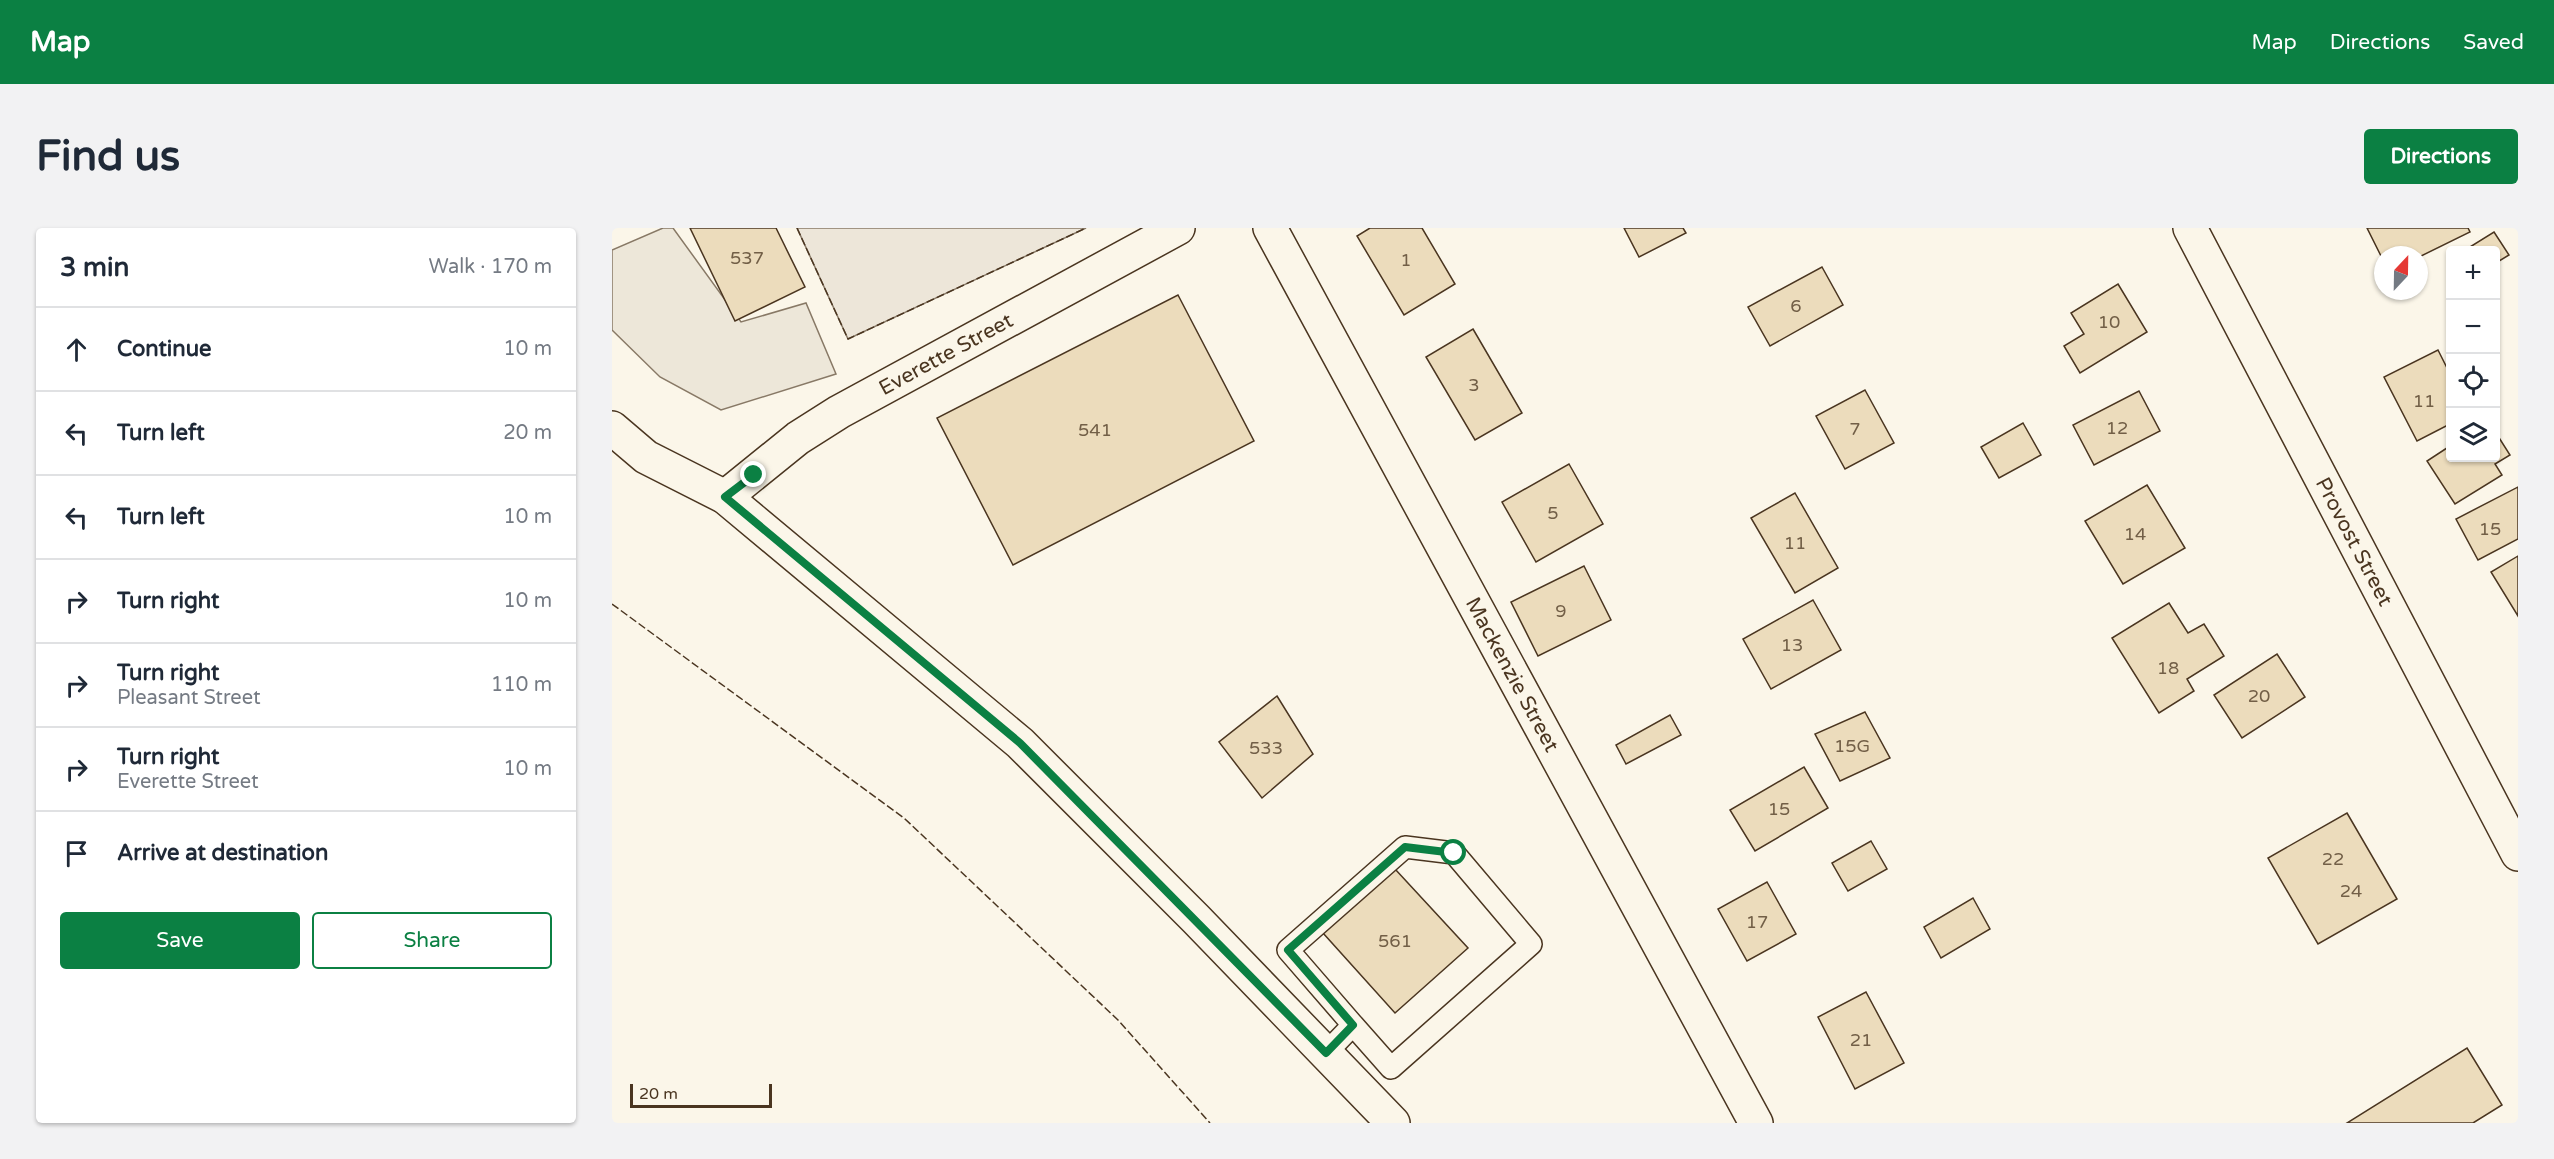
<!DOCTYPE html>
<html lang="en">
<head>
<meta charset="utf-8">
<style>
	body { margin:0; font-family:"Varela Round",sans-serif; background:#f2f2f3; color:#1f2937 }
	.controls { position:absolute; right:18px; top:18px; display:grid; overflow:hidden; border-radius:6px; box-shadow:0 2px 4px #0004 }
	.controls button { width:54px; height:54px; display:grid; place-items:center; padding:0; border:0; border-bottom:2px solid #e0e1e3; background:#fff; color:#1f2937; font:30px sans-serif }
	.compass { position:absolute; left:1762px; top:18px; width:54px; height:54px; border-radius:50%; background:#fff; box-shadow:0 2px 4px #0004; rotate:22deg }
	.scale { position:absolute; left:18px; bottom:15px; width:142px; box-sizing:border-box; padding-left:6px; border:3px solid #4a3520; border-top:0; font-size:16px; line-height:21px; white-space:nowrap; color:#4a3520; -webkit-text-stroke:4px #fbf6e9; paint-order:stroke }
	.stop { position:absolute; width:18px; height:18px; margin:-14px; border:4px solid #0b8043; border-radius:50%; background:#fff }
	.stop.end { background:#0b8043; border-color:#fff; box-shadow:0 2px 6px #0008 }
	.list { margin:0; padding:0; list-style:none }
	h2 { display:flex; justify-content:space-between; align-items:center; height:78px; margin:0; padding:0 24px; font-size:26px }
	h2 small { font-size:20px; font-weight:400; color:#747a83 }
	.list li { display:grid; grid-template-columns:39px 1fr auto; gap:18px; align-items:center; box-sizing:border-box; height:84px; padding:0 24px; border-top:2px solid #e0e1e3 }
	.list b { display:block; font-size:22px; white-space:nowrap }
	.list p { margin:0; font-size:20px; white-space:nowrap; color:#747a83 }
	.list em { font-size:20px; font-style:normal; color:#747a83 }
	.actions { display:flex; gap:12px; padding:18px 24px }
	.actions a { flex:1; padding:14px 0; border:2px solid #0b8043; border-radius:6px; text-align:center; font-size:21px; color:#0b8043 }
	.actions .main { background:#0b8043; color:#fff }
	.icon { flex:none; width:33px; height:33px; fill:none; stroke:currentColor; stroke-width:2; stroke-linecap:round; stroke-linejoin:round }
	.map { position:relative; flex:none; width:1906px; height:895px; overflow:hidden; border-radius:6px }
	header { display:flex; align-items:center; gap:36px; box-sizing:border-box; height:84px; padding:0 30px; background:#0b8043; color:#fff }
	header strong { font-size:28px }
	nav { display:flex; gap:33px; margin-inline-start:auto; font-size:21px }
	.intro { display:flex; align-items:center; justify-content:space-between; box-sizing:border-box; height:144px; padding:0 36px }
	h1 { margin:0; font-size:42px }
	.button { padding:15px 27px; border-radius:6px; background:#0b8043; color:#fff; font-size:21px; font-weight:700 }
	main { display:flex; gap:36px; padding:0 36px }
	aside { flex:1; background:#fff; border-radius:6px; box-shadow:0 2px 4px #0004 }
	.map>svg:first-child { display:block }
	.green { fill:#ede6d9; stroke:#887966; stroke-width:1.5 }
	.parking { fill:#ede7d9; stroke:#887966; stroke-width:1.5 }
	.building { fill:#ecdcbc; stroke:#4a3520; stroke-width:1.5 }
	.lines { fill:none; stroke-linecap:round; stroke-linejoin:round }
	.service-casing { stroke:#4a3520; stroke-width:24 }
	.minor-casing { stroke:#4a3520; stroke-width:36 }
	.secondary-casing { stroke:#4a3520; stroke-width:36 }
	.service { stroke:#fbf6e9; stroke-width:21 }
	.minor { stroke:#fbf6e9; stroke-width:33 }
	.secondary { stroke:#fbf6e9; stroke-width:33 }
	.fence { stroke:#4a3520; stroke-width:1.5; stroke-dasharray:8 3; stroke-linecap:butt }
	.route { stroke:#0b8043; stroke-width:8 }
	.labels { text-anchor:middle; stroke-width:4.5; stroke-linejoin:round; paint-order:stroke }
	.number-label { font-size:18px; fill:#725f47 }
	.street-label { font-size:21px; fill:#4a3520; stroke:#fbf6e9 }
</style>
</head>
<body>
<header>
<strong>Map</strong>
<nav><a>Map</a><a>Directions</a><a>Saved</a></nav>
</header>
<div class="intro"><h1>Find us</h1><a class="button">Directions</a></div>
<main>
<aside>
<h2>3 min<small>Walk · 170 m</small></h2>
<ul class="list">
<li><svg class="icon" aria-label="ahead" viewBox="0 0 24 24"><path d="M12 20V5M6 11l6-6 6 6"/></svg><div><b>Continue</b></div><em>10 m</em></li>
<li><svg class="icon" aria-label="left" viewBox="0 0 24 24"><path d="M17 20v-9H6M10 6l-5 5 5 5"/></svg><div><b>Turn left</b></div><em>20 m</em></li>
<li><svg class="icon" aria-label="left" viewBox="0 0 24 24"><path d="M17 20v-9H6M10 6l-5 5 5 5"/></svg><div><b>Turn left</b></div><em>10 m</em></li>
<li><svg class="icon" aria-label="right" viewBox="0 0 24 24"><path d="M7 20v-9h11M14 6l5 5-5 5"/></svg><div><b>Turn right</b></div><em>10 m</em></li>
<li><svg class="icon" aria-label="right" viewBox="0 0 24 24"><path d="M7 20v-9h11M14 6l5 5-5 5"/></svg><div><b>Turn right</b><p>Pleasant Street</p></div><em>110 m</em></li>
<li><svg class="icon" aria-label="right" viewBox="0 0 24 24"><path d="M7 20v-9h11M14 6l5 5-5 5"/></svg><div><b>Turn right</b><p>Everette Street</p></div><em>10 m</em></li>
<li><svg class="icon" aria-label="arrive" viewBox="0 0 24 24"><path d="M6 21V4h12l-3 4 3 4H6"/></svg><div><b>Arrive at destination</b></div></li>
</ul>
<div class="actions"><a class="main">Save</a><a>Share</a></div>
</aside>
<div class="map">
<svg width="1906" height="895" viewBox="0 0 1906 895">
	<rect width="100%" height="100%" fill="#fbf6e9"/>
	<path class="green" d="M185,0H474L236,111Z"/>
	<path class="parking" d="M51,0H61L129,94L194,75L224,146L109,182L48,149L0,102V22Z"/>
	<g class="building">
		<path d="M78,0H164L193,59L123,93Z"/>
		<path d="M758,0H810L843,56L792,87L745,8Z"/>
		<path d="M1012,0H1071L1074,5L1027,29Z"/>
		<path d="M1755,0H1856L1858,4L1807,29V27H1771V32Z"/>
		<path d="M1882,4L1897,27L1884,35V22H1853Z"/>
		<path d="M1210,39L1231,77L1158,118L1136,79Z"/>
		<path d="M1506,56L1535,104L1468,145L1452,118L1472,106L1459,85Z"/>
		<path d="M566,67L642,213L401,337L325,190Z"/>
		<path d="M861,101L910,185L863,212L814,129Z"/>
		<path d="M1826,122L1838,146V196L1805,213L1772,149Z"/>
		<path d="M1253,162L1282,215L1233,241L1204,188Z"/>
		<path d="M1527,163L1548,203L1482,237L1461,197Z"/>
		<path d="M1411,195L1429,227L1387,250L1369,219Z"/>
		<path d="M1884,205L1898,227L1883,236L1890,247L1843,276L1815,233L1838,218V230H1884Z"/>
		<path d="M957,236L991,296L924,334L890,274Z"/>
		<path d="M1535,257L1573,320L1511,356L1473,293Z"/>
		<path d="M1906,259V311L1866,332L1844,291Z"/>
		<path d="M1183,265L1226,340L1183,365L1139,290Z"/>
		<path d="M1906,328V388L1879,344Z"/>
		<path d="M972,338L999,392L926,428L899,374Z"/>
		<path d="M1201,372L1229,422L1159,461L1131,411Z"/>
		<path d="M1557,375L1576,405L1592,396L1612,428L1575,451L1582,463L1547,485L1500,410Z"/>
		<path d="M1665,426L1693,469L1630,510L1602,467Z"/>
		<path d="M665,468L701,526L650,570L607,514Z"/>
		<path d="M1253,484L1278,530L1228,553L1203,506Z"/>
		<path d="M1058,487L1069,507L1014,536L1004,517Z"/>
		<path d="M1192,539L1216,580L1143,623L1118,582Z"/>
		<path d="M1735,585L1785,671L1706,716L1656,630Z"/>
		<path d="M1259,613L1275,641L1236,663L1220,635Z"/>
		<path d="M783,641L856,720L783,785L711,705Z"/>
		<path d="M1155,654L1184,706L1135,733L1106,681Z"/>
		<path d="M1361,670L1378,701L1329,730L1312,699Z"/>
		<path d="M1254,764L1292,835L1243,861L1206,789Z"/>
		<path d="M1855,820L1890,877L1861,895H1735Z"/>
	</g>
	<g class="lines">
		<defs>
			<path id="service" d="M714,825L741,797L676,722L793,619L842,625L919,716L779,840L741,797"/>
			<g id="minor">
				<path id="s1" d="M658,0L1144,895"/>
				<path id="s2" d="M1578,0L1906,626"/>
				<path id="s3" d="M113,269L186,210L227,184L566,0"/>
			</g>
			<path id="secondary" d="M0,200L34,229L113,269L408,515L584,691L781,895"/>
		</defs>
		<use href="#service" class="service-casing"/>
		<use href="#minor" class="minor-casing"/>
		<use href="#secondary" class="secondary-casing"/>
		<use href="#service" class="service"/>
		<use href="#minor" class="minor"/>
		<use href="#secondary" class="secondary"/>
		<g class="fence">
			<path d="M185,0L236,111L474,0"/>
			<path d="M0,376L292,590L506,792L598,895"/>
		</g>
	</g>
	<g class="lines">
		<path class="route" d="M142,247L113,269L408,515L714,825L741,797L676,722L793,619L842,625"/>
	</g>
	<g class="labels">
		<g class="number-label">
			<text x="135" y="36">537</text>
			<text x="794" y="38">1</text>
			<text x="1184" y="84">6</text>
			<text x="1497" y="100">10</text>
			<text x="862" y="163">3</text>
			<text x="1812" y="179">11</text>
			<text x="1505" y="206">12</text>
			<text x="1243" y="207">7</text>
			<text x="483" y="208">541</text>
			<text x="941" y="291">5</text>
			<text x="1878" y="307">15</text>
			<text x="1523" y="312">14</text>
			<text x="1183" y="321">11</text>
			<text x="949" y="389">9</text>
			<text x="1180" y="423">13</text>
			<text x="1556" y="446">18</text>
			<text x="1647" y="474">20</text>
			<text x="1240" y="524">15G</text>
			<text x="654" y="526">533</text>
			<text x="1167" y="587">15</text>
			<text x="1721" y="637">22</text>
			<text x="1739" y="669">24</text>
			<text x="1145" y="700">17</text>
			<text x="783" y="719">561</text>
			<text x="1249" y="818">21</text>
		</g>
		<g class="street-label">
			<text dy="7" stroke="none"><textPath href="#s3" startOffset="264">Everette Street</textPath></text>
			<text dy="7" stroke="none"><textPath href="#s2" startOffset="354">Provost Street</textPath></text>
			<text dy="7" stroke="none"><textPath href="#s1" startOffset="508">Mackenzie Street</textPath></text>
		</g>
	</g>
</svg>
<div class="controls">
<button>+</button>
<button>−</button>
<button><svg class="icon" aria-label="locate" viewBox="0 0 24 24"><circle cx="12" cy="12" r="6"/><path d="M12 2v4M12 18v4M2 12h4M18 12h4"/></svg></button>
<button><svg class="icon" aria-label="layers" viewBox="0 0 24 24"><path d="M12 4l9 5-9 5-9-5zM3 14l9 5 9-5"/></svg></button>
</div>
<svg class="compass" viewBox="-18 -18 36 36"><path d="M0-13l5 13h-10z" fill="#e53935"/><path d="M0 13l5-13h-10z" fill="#747a83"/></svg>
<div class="scale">20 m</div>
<div class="stop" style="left:842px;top:625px"></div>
<div class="stop end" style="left:142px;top:247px"></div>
</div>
</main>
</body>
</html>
